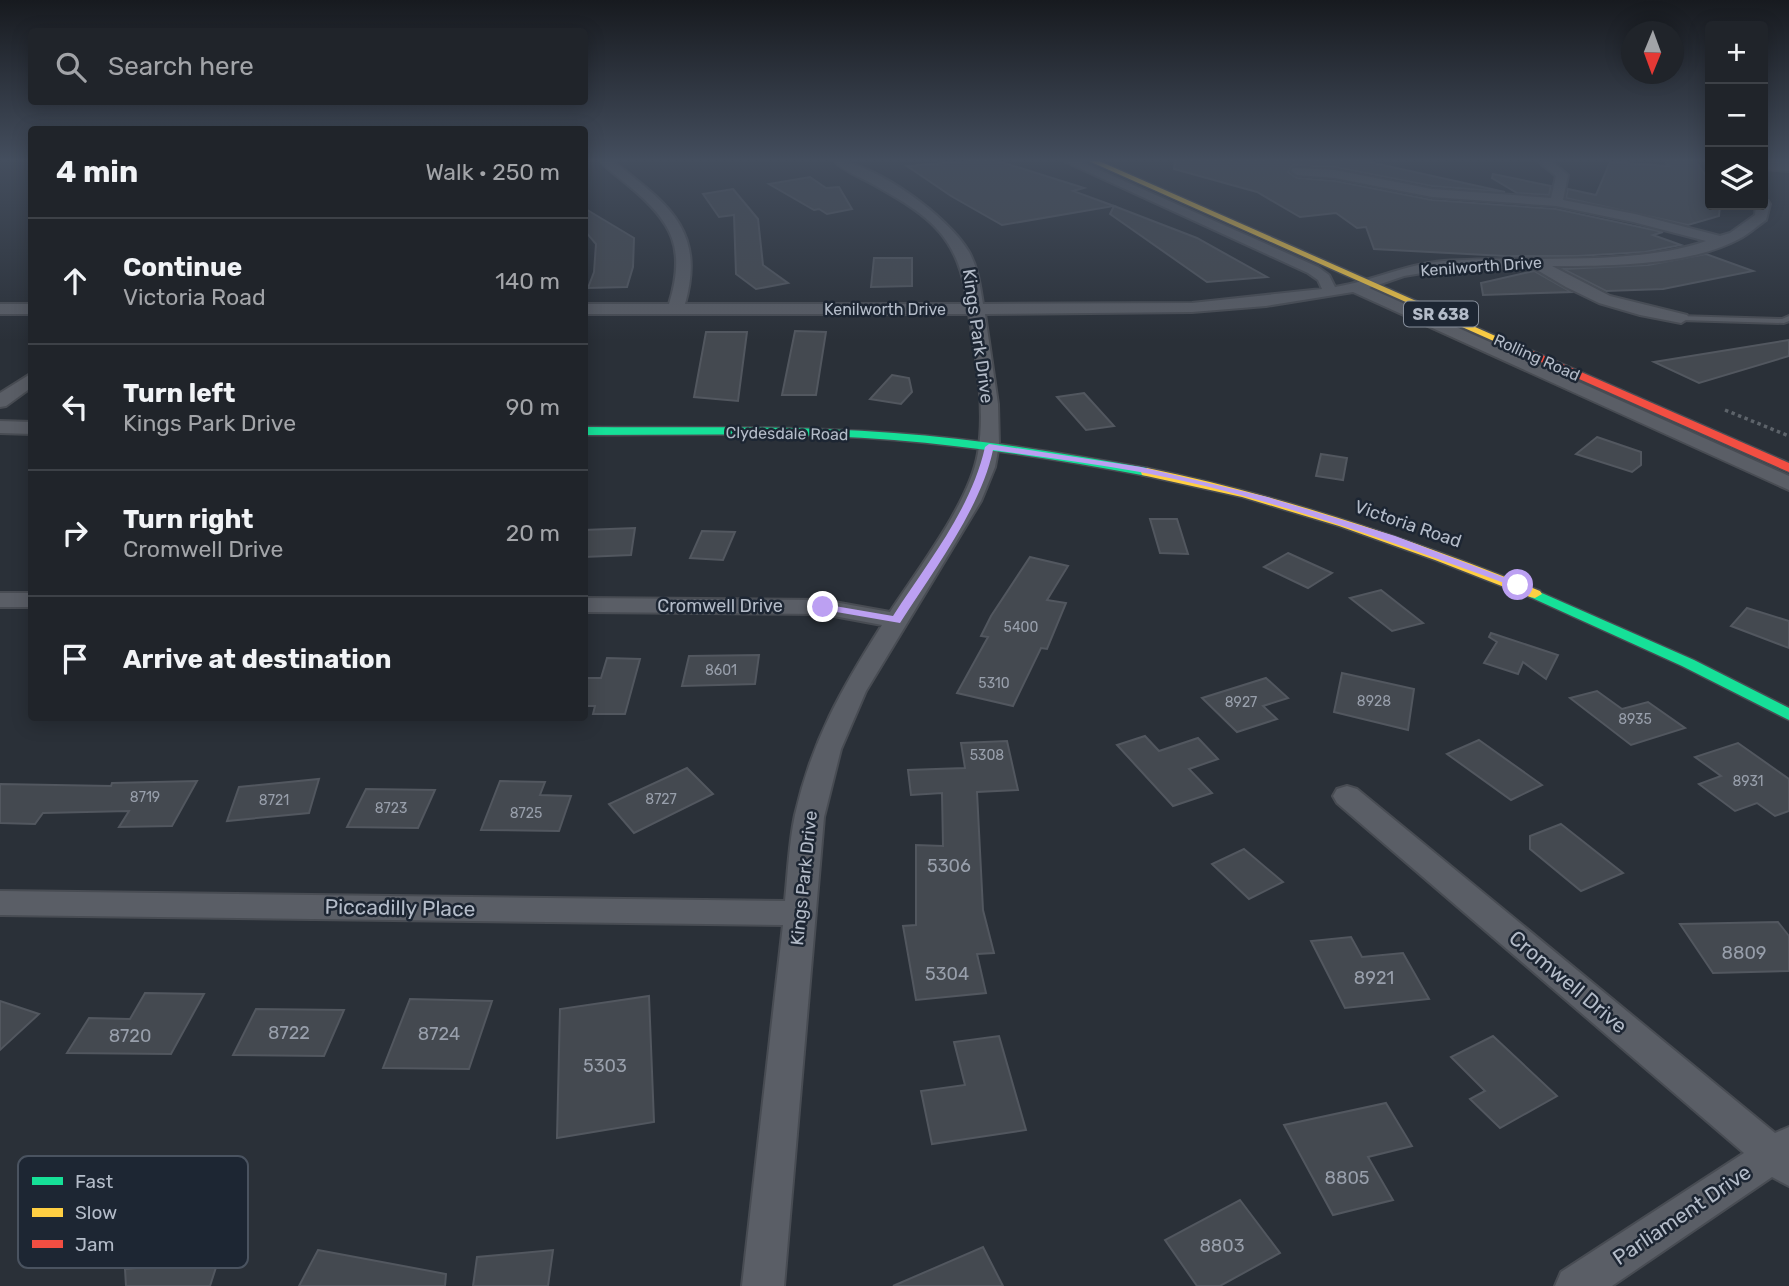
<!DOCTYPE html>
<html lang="en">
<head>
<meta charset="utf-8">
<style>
	body { margin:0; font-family:Rubik,sans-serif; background:#2d3036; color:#f1f3f6 }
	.controls { position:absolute; right:21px; top:21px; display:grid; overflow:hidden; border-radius:7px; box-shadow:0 4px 18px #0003 }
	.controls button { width:63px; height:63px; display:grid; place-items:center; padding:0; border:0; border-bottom:2px solid #3d4147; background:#20242a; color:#f1f3f6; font:35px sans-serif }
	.compass { position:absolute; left:1621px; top:21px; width:63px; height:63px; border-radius:50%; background:#20242a; box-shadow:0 4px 18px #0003; rotate:181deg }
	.stop { position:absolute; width:21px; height:21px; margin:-16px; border:5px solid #bca0f2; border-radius:50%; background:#fff }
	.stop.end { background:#bca0f2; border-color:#fff; box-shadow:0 2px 7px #0008 }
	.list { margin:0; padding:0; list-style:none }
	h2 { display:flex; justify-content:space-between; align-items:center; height:91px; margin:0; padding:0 28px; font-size:30px }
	h2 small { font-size:23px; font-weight:400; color:#a2a4a8 }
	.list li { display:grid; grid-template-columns:46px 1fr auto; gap:21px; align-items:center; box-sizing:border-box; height:126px; padding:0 28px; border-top:2px solid #3d4147 }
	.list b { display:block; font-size:26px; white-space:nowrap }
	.list p { margin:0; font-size:23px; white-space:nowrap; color:#a2a4a8 }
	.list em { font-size:23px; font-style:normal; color:#a2a4a8 }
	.icon { flex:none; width:38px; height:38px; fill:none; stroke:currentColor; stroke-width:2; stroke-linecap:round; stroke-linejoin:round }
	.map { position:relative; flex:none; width:1789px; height:1286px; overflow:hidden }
	.search { position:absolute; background:#20242a; box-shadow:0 4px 18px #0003; left:28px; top:28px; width:560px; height:77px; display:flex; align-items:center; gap:18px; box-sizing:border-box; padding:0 24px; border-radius:7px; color:#a2a4a8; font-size:26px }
	.panel { position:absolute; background:#20242a; box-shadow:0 4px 18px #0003; left:28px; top:126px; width:560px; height:595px; border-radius:7px }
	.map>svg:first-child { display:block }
	.building { fill:#444950; stroke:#52575f; stroke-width:2 }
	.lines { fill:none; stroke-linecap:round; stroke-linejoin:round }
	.lane-casing { stroke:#484c53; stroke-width:4 }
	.street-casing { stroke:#484c53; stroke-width:4 }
	.fast-casing { stroke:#484c53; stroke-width:3 }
	.slow-casing { stroke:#484c53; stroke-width:3 }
	.jam-casing { stroke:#484c53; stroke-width:3 }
	.path { stroke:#5d636a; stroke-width:3.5; stroke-dasharray:3.5 3.5; stroke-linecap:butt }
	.lane { fill:#5a5e66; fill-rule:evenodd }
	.street { fill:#5a5e66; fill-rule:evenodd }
	.fast { fill:#16e098; fill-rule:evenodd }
	.slow { fill:#ffcf43; fill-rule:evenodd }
	.jam { fill:#f24e42; fill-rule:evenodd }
	.route { fill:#bca0f2 }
	.labels { text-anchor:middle; stroke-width:5; stroke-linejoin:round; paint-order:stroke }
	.number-label { font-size:14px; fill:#989fab }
	.far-street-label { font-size:16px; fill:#b4bcc9; stroke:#1d2633 }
	.shield { fill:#1d2633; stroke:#878f9c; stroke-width:2 }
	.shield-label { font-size:16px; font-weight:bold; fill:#b4bcc9 }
	.street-label { font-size:18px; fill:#b4bcc9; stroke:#1d2633 }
	.near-number-label { font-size:18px; fill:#989fab }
	.near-street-label { font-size:21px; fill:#b4bcc9; stroke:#1d2633 }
	.key { fill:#1d2633; stroke:#4a5360; stroke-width:2 }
	.key-label { font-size:19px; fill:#b4bcc9 }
</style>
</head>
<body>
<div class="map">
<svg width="1789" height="1286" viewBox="0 0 1789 1286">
	<rect width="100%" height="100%" fill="#2a3038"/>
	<g class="building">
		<path d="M969,161H998L1084,188L1073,191L1114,206L1002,225L951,196L907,166Z"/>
		<path d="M1175,161H1365L1505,192L1432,186L1335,167L1293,165L1288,172L1297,178L1335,181L1432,200L1556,209L1663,232L1653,235L1681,245L1645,252L1577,256H1505L1374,249L1366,227L1357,228L1336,213L1300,217L1257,192L1174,169Z"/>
		<path d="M1665,161H1695L1710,181V205H1720L1719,216L1688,225L1566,198L1568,189L1596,195L1610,162L1669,166Z"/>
		<path d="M1493,174L1551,186L1549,195L1517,193L1492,178Z"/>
		<path d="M810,177L826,188L839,187L852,209L827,214L819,209L814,210L769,184Z"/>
		<path d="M733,189L758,219L763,265L788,283L756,289L736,274L734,215L719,217L703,194Z"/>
		<path d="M1114,206L1197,238L1267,277L1207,282L1110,214Z"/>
		<path d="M584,208L634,238L633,267L627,287L588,288L594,272L596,244L584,230Z"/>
		<path d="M1706,254L1753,271L1663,289L1606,291L1563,269L1648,265Z"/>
		<path d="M874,258H912V286L871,287Z"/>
		<path d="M1534,271L1571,292L1483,295L1481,283Z"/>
		<path d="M795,331L826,332L816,395H782Z"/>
		<path d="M706,332H747L738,401L694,397Z"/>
		<path d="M1789,340V356L1699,383L1654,362Z"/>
		<path d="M892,375L909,378L912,392L901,404L870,399Z"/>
		<path d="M1084,393L1114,426L1086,430L1057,397Z"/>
		<path d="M1597,437L1641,452V465L1632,472L1576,454Z"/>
		<path d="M1321,454L1347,458L1343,480L1316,476Z"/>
		<path d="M1150,519H1177L1188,554L1160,553Z"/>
		<path d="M635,528L631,555L584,557V530Z"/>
		<path d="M702,531L735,532L723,560L690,558Z"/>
		<path d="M1288,553L1332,573L1308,588L1264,567Z"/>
		<path d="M1030,557L1068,566L1047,600L1066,603L1047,649L1041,648L1013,706L957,693L988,637L981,636L991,616Z"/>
		<path d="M1381,590L1423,623L1392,631L1350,598Z"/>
		<path d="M1747,608L1789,621V648L1731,626Z"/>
		<path d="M1491,633L1558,655L1546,679L1523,662L1518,674L1484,663L1497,642L1489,637Z"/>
		<path d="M759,655L755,684L682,686L689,656Z"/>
		<path d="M607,658L640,659L625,714H593L595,706H584V678H601Z"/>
		<path d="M1342,673L1414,689L1408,730L1334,712Z"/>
		<path d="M1266,678L1288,698L1263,706L1277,719L1237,732L1202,698Z"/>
		<path d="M1597,691L1622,709L1648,702L1685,728L1631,745L1570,698Z"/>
		<path d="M1145,736L1159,751L1198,738L1218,759L1189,769L1212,793L1173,806L1117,745Z"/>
		<path d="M1479,740L1542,785L1511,800L1447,754Z"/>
		<path d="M1007,741L1018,790L977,792L983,910L994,953L977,954L986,993L916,1000L903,926L916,925V845L943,846L942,793L911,795L908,770L965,768L961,743Z"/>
		<path d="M1738,743L1789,779V811L1775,816L1757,803L1735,811L1699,784L1721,776L1695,757Z"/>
		<path d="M687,768L713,794L634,833L609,804Z"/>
		<path d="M319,779L309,813L227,821L239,787Z"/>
		<path d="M197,781L172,826L119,827L129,811L43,813L35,824L0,823V784L111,786L112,783Z"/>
		<path d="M500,781L545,782L540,795L571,796L559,831L481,830Z"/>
		<path d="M366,789L435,790L418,828L347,827Z"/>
		<path d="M1561,824L1623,873L1581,891L1530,849V836Z"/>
		<path d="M1244,849L1283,882L1249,899L1212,864Z"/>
		<path d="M1778,922L1789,936V971L1713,973L1680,924Z"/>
		<path d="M1351,937L1362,957L1403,953L1429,999L1345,1008L1311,941Z"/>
		<path d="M145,993L204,994L171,1054L67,1053L89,1018L130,1019Z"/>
		<path d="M649,996L654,1122L557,1138L560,1009Z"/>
		<path d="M410,999L492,1001L469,1069L383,1068Z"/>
		<path d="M0,1001L39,1014L0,1050Z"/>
		<path d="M256,1009L344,1010L324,1056L233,1055Z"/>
		<path d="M999,1036L1026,1130L932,1144L921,1091L965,1085L954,1042Z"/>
		<path d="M1493,1036L1557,1096L1500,1128L1470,1099L1485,1091L1451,1057Z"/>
		<path d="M1386,1103L1412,1146L1368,1157L1393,1200L1333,1215L1284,1125Z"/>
		<path d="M1240,1200L1280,1253L1220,1286H1197L1165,1240Z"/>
		<path d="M230,1224L210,1286H126L125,1269L181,1264L194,1227Z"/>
		<path d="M983,1247L1003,1286H893Z"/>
		<path d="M318,1250L446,1274L445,1286H299Z"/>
		<path d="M553,1250L548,1286H473L477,1257Z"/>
	</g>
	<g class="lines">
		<defs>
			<path id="lane" d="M1678,316L1782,319L1789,316V321L1784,323L1681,320L1677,318Z"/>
			<g id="street">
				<path d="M600,161H613C667,204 706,229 685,304H968C958,237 933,218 876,186C863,178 844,172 834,161C873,161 950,218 969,252C978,268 980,286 983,304L1192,303L1322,289L1318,280L1308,273L1064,161H1079L1318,267L1329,275L1335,287C1372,281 1406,264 1444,261C1524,255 1632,267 1706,241L1633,222L1556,206L1432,197L1335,178L1297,175L1291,171L1293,168L1335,170L1432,189L1551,198L1556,176L1540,163L1551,161L1568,175L1563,200L1635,214L1720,236L1730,233L1755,215L1756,205H1763V200L1768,201L1770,204L1766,220C1757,226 1749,234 1739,239C1688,266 1609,266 1552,266L1610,296L1687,315L1689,318L1681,323L1640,315L1599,303L1566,287L1532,267L1428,272L1404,276L1369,288L1789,476V490L1353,292L1266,306L1192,312L985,314L998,404L999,445L995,467L981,501L866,691L841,749L824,817L784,1286H742L783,925L0,915V891L785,901C788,873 789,843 795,815C812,740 842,688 882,625L823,614L584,612V598L823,600L890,612C918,569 970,502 978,453C986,407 976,359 969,314H584V304H669C686,249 673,222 629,186C620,178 608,170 600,161Z"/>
				<path d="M1763,161L1789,163V171L1763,169Z"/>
				<rect x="0" y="304" width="32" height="10"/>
				<path d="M32,373V387L6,406L0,407V393Z"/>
				<path d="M0,421L32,422V434L0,433Z"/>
				<rect x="0" y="593" width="32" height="14"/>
				<path d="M1347,786L1357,789L1775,1133L1789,1127V1186L1772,1177L1612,1286H1555L1561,1272L1744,1153L1337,803L1333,796L1337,789Z"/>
			</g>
			<g id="fast">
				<path d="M584,427C687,428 791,425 894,433C979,439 1063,453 1147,468L1153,472L1147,476C1063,460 979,447 894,440C791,432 687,435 584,435Z"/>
				<path d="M1535,590L1694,660L1789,708V720L1682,666L1530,597L1528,594Z"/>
			</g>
			<g id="slow">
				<path d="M1089,161H1099L1534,353L1525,355Z"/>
				<path d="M1147,468C1283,496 1412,539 1540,591L1542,594L1535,598L1530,597L1435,560L1339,526L1242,497L1142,475L1141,472Z"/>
			</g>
			<path id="jam" d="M1525,351H1533L1789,463V472L1525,355Z"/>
		</defs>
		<use href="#lane" class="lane-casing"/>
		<use href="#street" class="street-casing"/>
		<use href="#fast" class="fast-casing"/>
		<use href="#slow" class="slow-casing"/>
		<use href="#jam" class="jam-casing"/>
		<path class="path" d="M1725,410L1789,436"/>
		<use href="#lane" class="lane"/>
		<use href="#street" class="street"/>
		<use href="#fast" class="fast"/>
		<use href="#slow" class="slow"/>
		<use href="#jam" class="jam"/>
	</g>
	<linearGradient id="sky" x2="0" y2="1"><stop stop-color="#171a1f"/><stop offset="0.47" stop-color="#444e5e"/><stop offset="1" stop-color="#444e5e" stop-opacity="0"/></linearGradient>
	<rect width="1789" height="341" fill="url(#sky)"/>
	<path class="route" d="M989,444L1141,467L1267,497L1395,536L1524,585L1515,587C1392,542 1268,496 1140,472C1091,463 1042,457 993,450C981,508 932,573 900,623L819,609V605L823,604L893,616C927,563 971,510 985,447Z"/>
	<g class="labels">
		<g class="number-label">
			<text x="1021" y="632">5400</text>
			<text x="721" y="675">8601</text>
			<text x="994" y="688">5310</text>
			<text x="1374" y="706">8928</text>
			<text x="1241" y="707">8927</text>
			<text x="1635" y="724">8935</text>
			<text x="987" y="760">5308</text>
			<text x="1748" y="786">8931</text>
			<text x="145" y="802">8719</text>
			<text x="661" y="804">8727</text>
			<text x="274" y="805">8721</text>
			<text x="391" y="813">8723</text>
			<text x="526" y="818">8725</text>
		</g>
		<g class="far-street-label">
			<text transform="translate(1481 266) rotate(-4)" y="6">Kenilworth Drive</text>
			<text x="885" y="315">Kenilworth Drive</text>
			<text transform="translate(1537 357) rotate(24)" y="6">Rolling Road</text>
			<text transform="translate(787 433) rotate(1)" y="6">Clydesdale Road</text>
		</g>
		<rect class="shield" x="1404" y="301.5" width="74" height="25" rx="5"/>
		<g class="shield-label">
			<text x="1441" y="320">SR 638</text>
		</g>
		<g class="street-label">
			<text transform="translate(978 336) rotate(82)" y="6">Kings Park Drive</text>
			<text transform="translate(1408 524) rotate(19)" y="6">Victoria Road</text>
			<text x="720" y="612">Cromwell Drive</text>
			<text transform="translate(804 878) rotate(-84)" y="6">Kings Park Drive</text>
		</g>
		<g class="near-number-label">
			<text x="949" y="872">5306</text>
			<text x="1744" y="959">8809</text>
			<text x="947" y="980">5304</text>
			<text x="1374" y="984">8921</text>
			<text x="289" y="1039">8722</text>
			<text x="439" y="1040">8724</text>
			<text x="130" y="1042">8720</text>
			<text x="605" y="1072">5303</text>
			<text x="1347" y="1184">8805</text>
			<text x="1222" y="1252">8803</text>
		</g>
		<g class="near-street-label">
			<text transform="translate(400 908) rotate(1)" y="7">Piccadilly Place</text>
			<text transform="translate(1568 982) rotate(40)" y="7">Cromwell Drive</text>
			<text transform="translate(1682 1215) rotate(-34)" y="7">Parliament Drive</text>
		</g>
	</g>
	<rect x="18" y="1156" width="230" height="112" rx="10" class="key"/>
	<rect x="32" y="1177" width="31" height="8" fill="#16e098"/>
	<rect x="32" y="1208" width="31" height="9" fill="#ffcf43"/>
	<rect x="32" y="1240" width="31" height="8" fill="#f24e42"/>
	<g class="key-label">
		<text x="75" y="1188">Fast</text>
		<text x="75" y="1219">Slow</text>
		<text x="75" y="1251">Jam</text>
	</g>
</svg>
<div class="controls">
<button>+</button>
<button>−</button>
<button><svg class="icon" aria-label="layers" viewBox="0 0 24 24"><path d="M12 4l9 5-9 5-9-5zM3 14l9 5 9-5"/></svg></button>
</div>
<svg class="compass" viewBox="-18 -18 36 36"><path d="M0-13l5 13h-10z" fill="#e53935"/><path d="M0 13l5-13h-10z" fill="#a2a4a8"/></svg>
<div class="stop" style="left:1518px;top:585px"></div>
<div class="stop end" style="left:823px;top:607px"></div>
<div class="search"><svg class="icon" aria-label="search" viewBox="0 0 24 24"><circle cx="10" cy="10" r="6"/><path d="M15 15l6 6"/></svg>Search here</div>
<section class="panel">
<h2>4 min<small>Walk · 250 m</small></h2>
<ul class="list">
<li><svg class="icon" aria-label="ahead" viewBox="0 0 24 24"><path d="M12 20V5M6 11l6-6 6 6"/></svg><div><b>Continue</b><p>Victoria Road</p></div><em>140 m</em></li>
<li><svg class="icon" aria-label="left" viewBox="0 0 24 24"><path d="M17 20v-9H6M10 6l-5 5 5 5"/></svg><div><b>Turn left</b><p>Kings Park Drive</p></div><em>90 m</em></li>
<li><svg class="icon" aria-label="right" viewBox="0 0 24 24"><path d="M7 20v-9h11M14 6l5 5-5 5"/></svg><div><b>Turn right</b><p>Cromwell Drive</p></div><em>20 m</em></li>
<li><svg class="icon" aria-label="arrive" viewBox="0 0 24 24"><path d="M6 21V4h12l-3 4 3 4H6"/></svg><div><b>Arrive at destination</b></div></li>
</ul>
</section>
</div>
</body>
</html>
